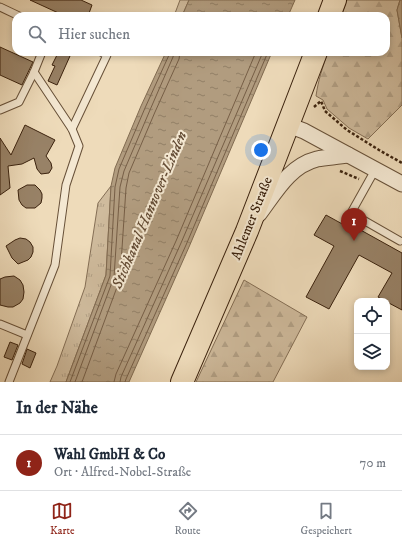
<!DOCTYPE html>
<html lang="de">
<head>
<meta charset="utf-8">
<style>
	body { margin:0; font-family:"IM FELL DW Pica",serif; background:#f6f6f7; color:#1f2937 }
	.controls { position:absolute; right:12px; bottom:12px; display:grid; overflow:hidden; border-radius:8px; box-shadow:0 2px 6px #0003 }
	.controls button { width:36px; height:36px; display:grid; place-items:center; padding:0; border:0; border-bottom:1px solid #e0e1e3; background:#fff; color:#1f2937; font:20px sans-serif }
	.you { position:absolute; left:261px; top:150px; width:14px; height:14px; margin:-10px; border:3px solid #fff; border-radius:50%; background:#1a73e8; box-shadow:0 0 0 6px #1a73e833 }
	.badge { display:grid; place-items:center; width:26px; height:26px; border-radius:50%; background:#8f2418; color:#fff; font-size:13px; font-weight:700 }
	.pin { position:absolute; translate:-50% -33px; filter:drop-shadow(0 1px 2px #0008) }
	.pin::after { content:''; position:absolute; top:21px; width:14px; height:12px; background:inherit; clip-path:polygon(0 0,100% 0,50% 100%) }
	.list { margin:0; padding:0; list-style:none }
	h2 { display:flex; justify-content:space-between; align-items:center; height:52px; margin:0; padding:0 16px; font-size:17px }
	h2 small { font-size:13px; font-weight:400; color:#747a83 }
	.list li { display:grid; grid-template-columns:26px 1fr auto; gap:12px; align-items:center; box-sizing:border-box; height:56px; padding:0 16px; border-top:1px solid #e0e1e3 }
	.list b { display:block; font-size:15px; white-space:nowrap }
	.list p { margin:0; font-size:13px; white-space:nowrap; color:#747a83 }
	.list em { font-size:13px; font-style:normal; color:#747a83 }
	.icon { flex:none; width:22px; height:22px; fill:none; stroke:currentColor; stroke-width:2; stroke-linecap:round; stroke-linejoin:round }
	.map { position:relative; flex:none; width:402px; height:382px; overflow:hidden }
	.search { position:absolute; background:#fff; box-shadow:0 2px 6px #0003; left:12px; right:12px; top:12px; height:44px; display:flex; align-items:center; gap:10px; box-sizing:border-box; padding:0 14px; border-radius:12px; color:#747a83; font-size:15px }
	.sheet { height:108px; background:#fff }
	nav { display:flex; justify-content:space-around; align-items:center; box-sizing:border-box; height:56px; border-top:1px solid #e0e1e3; background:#fff; font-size:11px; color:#747a83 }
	nav a { display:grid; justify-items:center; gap:2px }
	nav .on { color:#8f2418 }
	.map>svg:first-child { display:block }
	.grass { fill:url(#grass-tufts); stroke:#846e55 }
	.forest { fill:url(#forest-firs); stroke:#846e55 }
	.water { fill:url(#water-ripples); stroke:#816b51 }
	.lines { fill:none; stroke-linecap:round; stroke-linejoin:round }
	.shore { stroke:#765e46; stroke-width:1 }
	.building { fill:#988267; stroke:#3a210d }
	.lane-casing { stroke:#675038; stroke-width:9 }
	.street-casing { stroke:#675038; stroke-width:17 }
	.primary-casing { stroke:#3a210d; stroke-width:24 }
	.path { stroke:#3a210d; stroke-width:2.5; stroke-dasharray:3 2; stroke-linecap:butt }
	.lane { stroke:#f4e8d2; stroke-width:7 }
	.street { stroke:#f4e8d2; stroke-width:15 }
	.primary { stroke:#eedbba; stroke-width:22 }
	.labels { text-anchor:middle; stroke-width:4; stroke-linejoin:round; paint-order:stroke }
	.street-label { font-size:14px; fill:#3a210d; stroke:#f4e8d2 }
	.water-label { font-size:15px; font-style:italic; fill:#644c35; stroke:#f4e8d2 }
</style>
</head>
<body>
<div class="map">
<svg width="402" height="382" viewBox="0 0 402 382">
	<defs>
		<pattern id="grass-tufts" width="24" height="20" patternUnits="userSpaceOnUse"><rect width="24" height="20" fill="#cfbb9d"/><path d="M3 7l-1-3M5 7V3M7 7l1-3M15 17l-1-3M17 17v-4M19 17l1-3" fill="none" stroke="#b2a086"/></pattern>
		<pattern id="forest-firs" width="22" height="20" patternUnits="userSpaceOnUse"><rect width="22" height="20" fill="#cfbb9d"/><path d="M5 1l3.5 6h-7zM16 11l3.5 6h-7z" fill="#b2a086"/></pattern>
		<pattern id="water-ripples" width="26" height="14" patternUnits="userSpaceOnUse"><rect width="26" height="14" fill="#b19c7f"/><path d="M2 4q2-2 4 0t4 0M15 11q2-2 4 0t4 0" fill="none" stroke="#917f66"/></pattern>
	</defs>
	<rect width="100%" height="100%" fill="#eedbba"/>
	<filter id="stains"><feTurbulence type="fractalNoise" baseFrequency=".005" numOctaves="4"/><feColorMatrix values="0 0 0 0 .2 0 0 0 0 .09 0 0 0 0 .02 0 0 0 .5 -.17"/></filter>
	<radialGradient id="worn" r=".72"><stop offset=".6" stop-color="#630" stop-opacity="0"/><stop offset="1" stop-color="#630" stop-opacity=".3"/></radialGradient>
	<g class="grass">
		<path d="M180,0H189L182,16H174Z"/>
		<path d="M111,186L106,275L66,382H50L57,366L85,287L98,203Z"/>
	</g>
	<g class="forest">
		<path d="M347,0H400L397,10L402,38V105L368,139L349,128L327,109L323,100L316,96C318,81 323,66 328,52H386V16H341Z"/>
		<path d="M244,280L307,317L273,382H196Z"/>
	</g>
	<g class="water">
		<path d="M189,0H295L288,16H182Z"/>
		<path d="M400,0H402V38L397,10Z"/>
		<path d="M166,52H272L189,247L129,382H66L106,275L111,186L115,168L141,106Z"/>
	</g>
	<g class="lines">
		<g class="shore">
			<path d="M70,382L110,276L115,187L119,169L145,108L169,55V52"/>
			<path d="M75,382L114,277L120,187L124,171L150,110L173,57L174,52"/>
			<path d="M82,382L120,279L126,188L129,173L155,112L179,59L180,52"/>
			<path d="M114,382L116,374L176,241L256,52"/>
			<path d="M120,382L121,377L181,243L263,52"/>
			<path d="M125,382L126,379L186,245L268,52"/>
		</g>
	</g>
	<g class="building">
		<path d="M30,0H81L92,5L88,16H65Z"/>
		<path d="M0,47L33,62L22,85L0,75Z"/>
		<path d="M61,52L70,56L57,85L48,81L55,66L52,65L57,55H59Z"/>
		<path d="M25,125L55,140L46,156L51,163L52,168L49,173L41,174L37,169L34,158L22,164L8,166L10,188L0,195V138L11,155Z"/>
		<path d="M27,185H35L40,190L42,194V198L41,203L35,208H26L22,205L19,200L18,190Z"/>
		<path d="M326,215L355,231L357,228L402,253V310L387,302V301H385L378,297L392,273L359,255L329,309L306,297L334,246L314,235Z"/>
		<path d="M20,238L26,239L30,242L33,247V252L31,257L28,260L18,264L12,258L6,246L15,240Z"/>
		<path d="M14,276L20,280L23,285L24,292L23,299L20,303L13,307H8L0,305V279L5,277Z"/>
		<path d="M10,342L18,345L12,360L4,357Z"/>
		<path d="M27,349L36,353L30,368L22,364Z"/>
	</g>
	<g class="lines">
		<defs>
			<g id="lane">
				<path d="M0,7L19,16"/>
				<path d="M0,110L19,102L34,72L42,52"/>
				<path d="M72,129L107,55L101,52"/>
				<path d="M375,170L351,213L400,241"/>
				<path d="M0,324L27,335"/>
				<path d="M9,382L55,265L66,185L79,146L72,129L34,72"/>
			</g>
			<g id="street">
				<path d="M288,125L304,131L402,184"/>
				<path d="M259,214C275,193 289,166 317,159C327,157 338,157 348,155"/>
			</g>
			<g id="primary">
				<path d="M329,16L335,0"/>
				<path d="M182,382L247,231L316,52"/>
			</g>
		</defs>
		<use href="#lane" class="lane-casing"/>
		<use href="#street" class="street-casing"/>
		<use href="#primary" class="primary-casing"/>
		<g class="path">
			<path d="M314,107L321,101L325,111L347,130L379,150L402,163"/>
			<path d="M340,171L359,179"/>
		</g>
		<use href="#lane" class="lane"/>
		<use href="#street" class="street"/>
		<use href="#primary" class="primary"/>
	</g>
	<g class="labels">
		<g class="street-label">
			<text transform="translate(251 218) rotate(-68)" y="5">Ahlemer Straße</text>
		</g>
		<g class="water-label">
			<text transform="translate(149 210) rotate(-67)" y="5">Stichkanal Hannover-Linden</text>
		</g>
	</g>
	<rect width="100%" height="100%" filter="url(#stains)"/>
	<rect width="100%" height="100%" fill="url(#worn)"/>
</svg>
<div class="controls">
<button><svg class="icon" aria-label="locate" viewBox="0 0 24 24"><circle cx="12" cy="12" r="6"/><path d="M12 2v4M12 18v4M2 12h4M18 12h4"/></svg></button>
<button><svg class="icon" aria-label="layers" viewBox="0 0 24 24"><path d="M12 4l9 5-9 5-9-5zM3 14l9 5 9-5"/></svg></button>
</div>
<div class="you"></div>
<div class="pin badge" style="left:354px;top:241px">1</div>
<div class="search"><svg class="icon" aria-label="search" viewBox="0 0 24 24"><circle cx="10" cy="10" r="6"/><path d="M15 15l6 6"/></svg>Hier suchen</div>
</div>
<section class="sheet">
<h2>In der Nähe<small></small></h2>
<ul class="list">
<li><span class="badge">1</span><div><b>Wahl GmbH &amp; Co</b><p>Ort · Alfred-Nobel-Straße</p></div><em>70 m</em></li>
</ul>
</section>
<nav>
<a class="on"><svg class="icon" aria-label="map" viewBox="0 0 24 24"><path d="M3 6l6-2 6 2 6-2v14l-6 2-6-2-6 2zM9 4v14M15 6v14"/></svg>Karte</a>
<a><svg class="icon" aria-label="directions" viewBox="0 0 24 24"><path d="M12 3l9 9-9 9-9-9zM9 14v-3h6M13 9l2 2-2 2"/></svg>Route</a>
<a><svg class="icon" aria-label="saved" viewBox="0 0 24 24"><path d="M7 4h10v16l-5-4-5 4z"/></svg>Gespeichert</a>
</nav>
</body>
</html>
